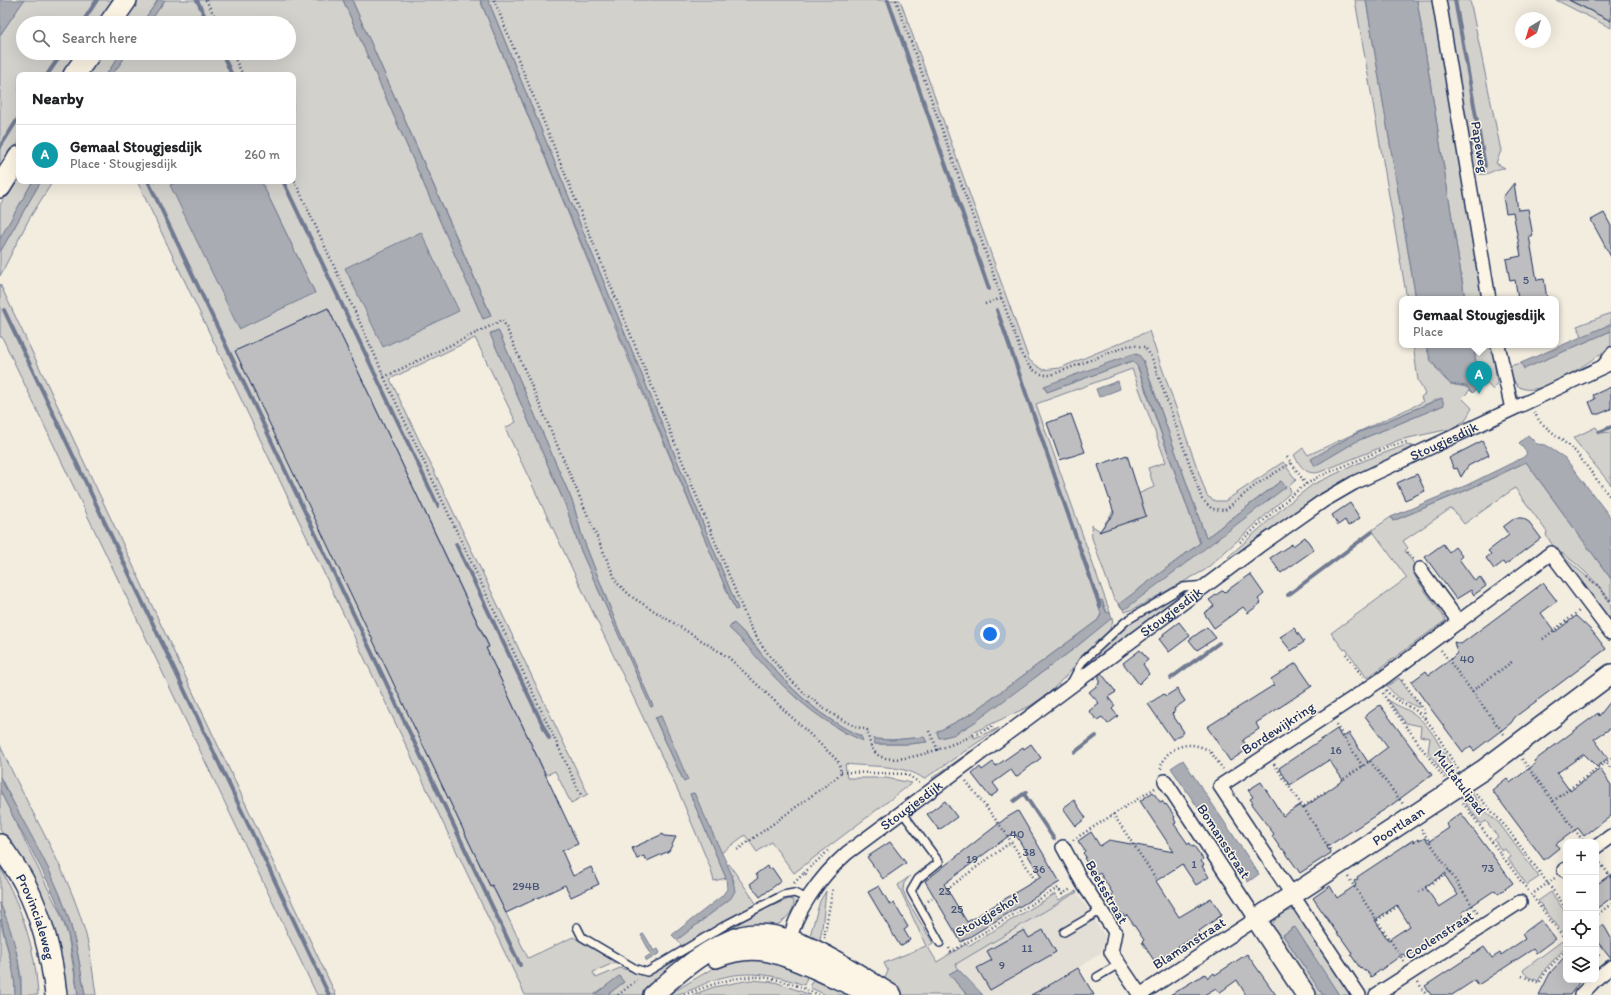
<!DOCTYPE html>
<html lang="en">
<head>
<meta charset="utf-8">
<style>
	body { margin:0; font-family:Itim,sans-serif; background:#f2f2f2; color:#202124 }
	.controls { position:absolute; right:12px; bottom:12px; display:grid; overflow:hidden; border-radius:8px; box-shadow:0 4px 16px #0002 }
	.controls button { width:36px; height:36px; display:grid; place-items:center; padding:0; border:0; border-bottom:1px solid #e0e0e0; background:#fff; color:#202124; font:20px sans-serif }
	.compass { position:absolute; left:1515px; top:12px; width:36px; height:36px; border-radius:50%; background:#fff; box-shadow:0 4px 16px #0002; rotate:218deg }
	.you { position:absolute; left:990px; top:634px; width:14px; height:14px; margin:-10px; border:3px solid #fff; border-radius:50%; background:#1a73e8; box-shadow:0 0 0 6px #1a73e833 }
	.badge { display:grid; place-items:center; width:26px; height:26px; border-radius:50%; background:#b45309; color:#fff; font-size:13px; font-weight:700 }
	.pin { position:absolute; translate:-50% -33px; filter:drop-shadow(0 1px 2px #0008) }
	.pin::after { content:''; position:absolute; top:21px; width:14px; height:12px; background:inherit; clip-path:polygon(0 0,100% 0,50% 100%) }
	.popup { position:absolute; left:1399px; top:296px; width:160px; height:52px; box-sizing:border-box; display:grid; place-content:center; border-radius:8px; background:#fff; filter:drop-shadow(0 1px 3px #0005); font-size:13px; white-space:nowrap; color:#757577 }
	.popup b { font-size:15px; color:#202124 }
	.popup::after { content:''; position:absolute; left:50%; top:100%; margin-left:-8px; border:8px solid transparent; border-top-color:#fff }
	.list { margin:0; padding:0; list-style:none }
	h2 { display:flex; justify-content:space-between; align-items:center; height:52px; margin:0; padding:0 16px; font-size:17px }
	h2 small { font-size:13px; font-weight:400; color:#757577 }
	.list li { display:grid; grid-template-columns:26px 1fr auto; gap:12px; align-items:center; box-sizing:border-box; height:60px; padding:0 16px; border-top:1px solid #e0e0e0 }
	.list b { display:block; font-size:15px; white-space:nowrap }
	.list p { margin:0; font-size:13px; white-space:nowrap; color:#757577 }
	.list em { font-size:13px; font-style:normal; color:#757577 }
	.icon { flex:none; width:22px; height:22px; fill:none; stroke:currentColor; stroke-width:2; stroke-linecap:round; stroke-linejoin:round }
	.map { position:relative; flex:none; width:1611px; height:995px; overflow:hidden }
	.search { position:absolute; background:#fff; box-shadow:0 4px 16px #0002; left:16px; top:16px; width:280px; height:44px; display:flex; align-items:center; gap:10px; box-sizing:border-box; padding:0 14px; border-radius:22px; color:#757577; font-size:15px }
	.panel { position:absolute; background:#fff; box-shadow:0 4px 16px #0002; left:16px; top:72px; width:280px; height:112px; border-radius:8px }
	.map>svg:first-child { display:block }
	.built { fill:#e3dfd6 }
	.green { fill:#d3d1cc; stroke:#778095; fill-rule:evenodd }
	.water { fill:#a9acb3; stroke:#707a91 }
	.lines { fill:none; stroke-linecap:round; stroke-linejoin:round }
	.stream { stroke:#707a91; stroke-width:4 }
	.building { fill:#bebec0; stroke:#1b2f5e; fill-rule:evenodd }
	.lane-casing { stroke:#1b2f5e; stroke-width:10 }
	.street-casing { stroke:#1b2f5e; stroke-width:16 }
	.secondary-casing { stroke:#1b2f5e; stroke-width:22 }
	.primary-casing { stroke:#1b2f5e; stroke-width:24 }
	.path { stroke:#1b2f5e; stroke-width:2.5; stroke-dasharray:1 3; stroke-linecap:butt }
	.lane { stroke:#fcf5e5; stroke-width:7 }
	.street { stroke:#fcf5e5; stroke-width:13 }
	.secondary { stroke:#fcf5e5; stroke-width:19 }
	.primary { stroke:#fcf5e5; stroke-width:21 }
	.labels { text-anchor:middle; stroke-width:3; stroke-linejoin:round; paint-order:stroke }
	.number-label { font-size:12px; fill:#445376 }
	.street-label { font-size:14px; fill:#1b2f5e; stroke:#fcf5e5 }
</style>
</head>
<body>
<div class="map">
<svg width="1611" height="995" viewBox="0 0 1611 995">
	<rect width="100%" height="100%" fill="#f3ede0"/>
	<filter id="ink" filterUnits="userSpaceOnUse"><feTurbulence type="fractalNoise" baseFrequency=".025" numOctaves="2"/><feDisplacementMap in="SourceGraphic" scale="8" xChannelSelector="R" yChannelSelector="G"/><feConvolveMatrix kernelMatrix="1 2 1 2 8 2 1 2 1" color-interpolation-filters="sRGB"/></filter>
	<g filter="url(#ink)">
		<path class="built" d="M1077,892L1105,936L1101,953L1078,968L1031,995H983L958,969L955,964Z"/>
		<g class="green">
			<path d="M24,0H116L100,23H23V53H80L65,75H19V142L0,171V35Z"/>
			<path d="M136,0H158L142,23H120Z"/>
			<path d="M165,0H343L483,319L491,315L352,0H480L635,375L735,610L738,609L488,0H900L1029,360L1043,370L1060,368L1149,331L1207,496L1215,501H1225L1283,462L1296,480L1289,486L1291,492L1205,570L1134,609L1125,612L1113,597L1092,538L1091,525L1100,531L1115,508L1138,494L1154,487L1148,468L1166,462L1132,369L1036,404L1112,618L1113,622L1108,633L1049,693L1030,706L972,733L974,738L999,728L924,779C905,764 869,767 845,764L847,778H886L912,783L794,873L771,842L757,852L745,835L721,853L694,793L690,794L726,878L714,881L710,867L680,795L505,428L516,422L475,338L390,379L588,794L571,803L555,771L546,775L486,648L489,646L328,308L236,351L490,886L492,885L528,958L573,937L616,962L593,972L596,978L620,968L647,975L656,972C699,945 741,917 789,899L793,900L794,902C794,911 786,919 779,924L708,946L641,995H607L624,982L619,977L594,995H525L137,181H178L171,184L315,293L261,181H293V75H112L128,53H289V23H149ZM498,330L573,503L582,536L618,628L653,706L651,707L581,551L565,504L490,333ZM1137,354L1143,360L1206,538L1281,481L1120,604L1200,543L1136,363L1129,362L1047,392L1044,387ZM1102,600L1109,618C1077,649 1040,674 1004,699C984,714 965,734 939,738L937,732L971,714L1098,620L1101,614L1097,602ZM733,623C749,635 758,650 770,664C795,693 825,721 861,736L846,734L814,712L794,696L744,642L729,628ZM660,716H661L684,782L655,719ZM924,737L927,742L909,744H875L874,739L892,740Z"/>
			<path d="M1355,0H1366L1416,299H1407Z"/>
			<path d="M1417,0H1434L1484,299H1465Z"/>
			<path d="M1445,0H1470L1501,151L1496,163L1505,168C1493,168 1485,180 1474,171Z"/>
			<path d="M1556,0H1568L1611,21V28Z"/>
			<path d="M99,53H121L106,75H84Z"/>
			<path d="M19,173V181H33L0,239V205Z"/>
			<path d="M41,181H53L29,219L0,276V252Z"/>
			<path d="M0,284L336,995H317L2,337H0Z"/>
			<path d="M1611,313V324L1583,337L1577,326Z"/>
			<path d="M1611,331V346C1595,358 1537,402 1518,386C1513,382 1511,372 1509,366L1521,363L1524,368Z"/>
			<path d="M1413,345H1426C1429,357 1438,376 1450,383C1456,387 1464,384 1470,390L1462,398L1472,408L1465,421L1450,429L1399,440L1320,472C1306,476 1300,466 1294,455L1303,448L1308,455L1423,402L1421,397L1425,394L1418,380ZM1441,398L1444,405L1357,441L1316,465L1311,460L1353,435Z"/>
			<path d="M1473,345H1492L1497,383L1493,390L1483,379L1479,382L1474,378L1476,362Z"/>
			<path d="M1596,427L1600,433L1611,432V485L1573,438Z"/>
			<path d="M1406,445L1413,446L1317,496L1230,559L1228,557L1285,506L1312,485L1363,461Z"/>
			<path d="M1526,462L1611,579V601C1597,582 1580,566 1562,553L1559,555L1546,535L1547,532L1515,488L1464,524L1453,510L1450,509L1403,541L1408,548L1405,551L1420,572L1415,576L1418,581L1446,620L1367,678L1346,649L1344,650L1331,633L1407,578L1372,530L1391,517L1393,521L1395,520L1467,490Z"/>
			<path d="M1565,558L1600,588L1611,604V625L1564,560Z"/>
			<path d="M1186,588L1187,591L1084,668L1082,666L1124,625Z"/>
			<path d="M1399,678L1420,707H1417L1397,697L1387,686Z"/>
			<path d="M1387,699C1397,707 1410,709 1419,718C1436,733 1443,755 1456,772L1447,778L1428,752L1430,738L1420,736L1421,726L1406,723Z"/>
			<path d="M0,745C27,808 68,868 86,935C91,954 93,975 96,995H85L78,955L70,922L60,895L51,875L0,777Z"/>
			<path d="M971,751L934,779L932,778Z"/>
			<path d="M0,790L60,913L68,935L78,995H61L29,886L0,829Z"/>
			<path d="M1471,792L1485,811L1499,823L1539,877L1527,885L1508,859L1511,857L1505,849L1502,851L1494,840L1498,837L1486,821L1481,824L1462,799Z"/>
			<path d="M729,864L758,906L682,946L677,940L731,898L734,881L727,865Z"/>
			<path d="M0,867C22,911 35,945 38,995H21V977L16,950L0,903Z"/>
			<path d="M910,876L904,883L903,890L907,900L933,943L928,947L937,962L966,944L968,946L1055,894L1059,900L1076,891L1077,892L956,964L958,969L949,974L967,995H900L882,985L888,971L884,963L926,946L898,885Z"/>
			<path d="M826,891L822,929L819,944L809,939L820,901Z"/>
			<path d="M1551,892L1566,913V937L1538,901Z"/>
			<path d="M1295,909L1352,995H1339L1294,927L1283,935L1323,995H1313L1271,927C1278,913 1282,914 1295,909Z"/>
			<path d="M0,919L14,974L15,995H0Z"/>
			<path d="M1562,941L1566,947L1546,968L1538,981L1528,977L1523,970Z"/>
			<path d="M745,955L809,972L804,985C774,974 743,969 711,981C697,987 683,995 668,995L725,961Z"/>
			<path d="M815,976L855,995H826L811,988L810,985Z"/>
			<path d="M750,980L775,982L811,995H692L714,987Z"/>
		</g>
		<g class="water">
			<path d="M0,0H24L0,35Z"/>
			<path d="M158,0H165L149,23H142Z"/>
			<path d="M343,0H352L491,316L483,319Z"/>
			<path d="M480,0H488L738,609L735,610L712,556Z"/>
			<path d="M1366,0H1417L1465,299H1416Z"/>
			<path d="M121,53H128L112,75H106Z"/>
			<path d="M33,181H41L0,252V239L2,235Z"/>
			<path d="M178,181H261L315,293L239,329L170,185Z"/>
			<path d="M421,232L459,311L383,347L345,268Z"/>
			<path d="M1611,324V331L1524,369L1521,363Z"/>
			<path d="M498,330L573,503L582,536L618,628L653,706L651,707L581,551L565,504L490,334Z"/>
			<path d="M1426,345H1473L1476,362L1474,378L1481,385L1473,393L1466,386L1450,384L1431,361Z"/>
			<path d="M1133,354L1139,355L1143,360L1206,538L1281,481L1286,487L1124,610L1119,604L1200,543L1138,367L1132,361L1047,392L1044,386Z"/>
			<path d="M1118,381L1120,389L1099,397L1096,389Z"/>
			<path d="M1442,398L1444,405L1357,441L1315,466L1311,459L1353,435Z"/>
			<path d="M1528,435L1537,444L1545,445L1565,458L1611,518V579L1526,462L1467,490L1393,521L1391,517L1467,485L1524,457L1527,453L1519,443Z"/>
			<path d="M1102,600L1106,612L1110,613L1112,618L1075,648L975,722L953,735L939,738L937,732L971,714L1098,620L1101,614L1097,602Z"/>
			<path d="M734,623C748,636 757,650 770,664C795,694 825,721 861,736L863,741C826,725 794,699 767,669C754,655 744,641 729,628Z"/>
			<path d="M661,716L688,780L684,782L655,718Z"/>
			<path d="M924,737L927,742L909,744H875L873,739L892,740Z"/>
			<path d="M1183,760L1259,874L1248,882L1171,768Z"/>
			<path d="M0,777C24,825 55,872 70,923C77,947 81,971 85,995H78C75,975 73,954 68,934C55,887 27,844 5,801L0,790Z"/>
			<path d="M694,793L732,875L735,891L731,898L677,940L672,935L722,896L727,889L726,878L690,794Z"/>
			<path d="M0,903C13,932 21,963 21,995H15C16,963 0,934 0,903Z"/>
			<path d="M1295,927L1339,995H1323L1283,935Z"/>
			<path d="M644,934L654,951L658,949L660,953L647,961L645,958L651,954L641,935Z"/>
			<path d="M958,969L983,995H967L949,974Z"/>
			<path d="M619,976L624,982L607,995H594Z"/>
		</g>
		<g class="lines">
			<g class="stream">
				<path d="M197,0L208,23"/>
				<path d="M888,0L989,289"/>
				<path d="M1455,0L1485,166"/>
				<path d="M82,23L97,0"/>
				<path d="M222,53L232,75"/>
				<path d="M47,75L62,53"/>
				<path d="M0,147L19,117"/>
				<path d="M148,181L520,965"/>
				<path d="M283,181L438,506"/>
				<path d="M4,310L329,995"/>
				<path d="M997,310L1100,606"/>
				<path d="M1599,432L1611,427"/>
				<path d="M456,544L549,738"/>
				<path d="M1288,595L1372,532"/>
				<path d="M1171,678L1219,643"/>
				<path d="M1075,752L1096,736"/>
				<path d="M1024,794L1054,839"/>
				<path d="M1014,801L1026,792"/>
			</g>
		</g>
		<g class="building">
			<path d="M1569,0H1611V21Z"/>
			<path d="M1514,183L1518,210L1528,209L1533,236H1529L1537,280L1544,279L1547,299H1518L1515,280L1510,281L1506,259L1521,256L1513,212L1506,213L1503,197Z"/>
			<path d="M1604,213L1611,226V257L1591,220Z"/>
			<path d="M328,308L489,647L486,648L578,844L562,851L573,876L591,867L599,884L571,897L565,885L506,913L492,885L490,886L235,351Z"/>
			<path d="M1611,387V409L1599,414H1594L1589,402L1595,399L1593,395Z"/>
			<path d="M1071,414L1085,452L1060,460L1047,423Z"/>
			<path d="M1482,441L1489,455L1468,466L1461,477L1457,468L1454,469L1449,458Z"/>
			<path d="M1127,455L1146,516L1099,532L1114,513L1098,465Z"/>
			<path d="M1417,474L1425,491L1405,500L1397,483Z"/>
			<path d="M1350,503L1360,518L1348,526L1345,520L1338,525L1332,515Z"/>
			<path d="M1515,518H1522L1529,522L1541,538L1505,565L1503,562L1494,569L1486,558L1491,554L1488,551L1509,535L1503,527Z"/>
			<path d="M1305,537L1314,550L1281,573L1270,558L1292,544L1293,546Z"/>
			<path d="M1443,544L1449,552L1455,547L1462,556L1459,559L1475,581L1480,577L1486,586L1474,595L1471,590L1456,599L1425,557Z"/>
			<path d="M1250,574L1264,594L1258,599L1261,603L1248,613L1243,607L1214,628L1204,613L1214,606L1209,600L1223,590L1225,592Z"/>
			<path d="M1543,583L1557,601L1541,613L1555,632L1576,616L1592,631L1606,649L1515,717L1511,723L1474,751L1471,746L1463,752L1411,682L1426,671L1429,675L1451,659L1457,653L1454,642L1461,644Z"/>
			<path d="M1179,622L1190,636L1169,652L1159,639L1164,636L1163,634Z"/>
			<path d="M1207,627L1216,638L1197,650L1189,640Z"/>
			<path d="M1294,628L1304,642L1291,651L1280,637Z"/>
			<path d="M1140,650L1148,660L1143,664L1149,674L1139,684L1123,663Z"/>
			<path d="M1296,663L1312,686L1256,723L1259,729L1243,740L1248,749L1230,761L1207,727L1274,685L1271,679Z"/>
			<path d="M1101,673L1116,692L1108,697L1115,706L1112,709L1118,716L1108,724L1102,717L1097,720L1089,711L1099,703L1089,692L1099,684V675Z"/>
			<path d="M1177,689L1185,701L1174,709L1175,711L1172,714L1184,732L1173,740L1148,704L1164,694L1166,696Z"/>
			<path d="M1611,701V728L1594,739L1608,758L1597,767L1584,754L1557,773L1570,791L1600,769L1611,785V816L1584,836L1578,828L1556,844L1559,848L1544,860L1492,790L1507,778L1510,783L1535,764L1534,761L1598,713L1599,716Z"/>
			<path d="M1380,705L1432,775L1390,806L1327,847L1331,853L1300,873L1283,849H1281L1272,836L1274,834L1251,804L1253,803L1250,799L1253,797L1248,790L1261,782L1283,816L1300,805L1302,809L1343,780L1329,760L1290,785L1279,768L1337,729L1342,738L1349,733L1368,762L1388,747L1365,716Z"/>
			<path d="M1031,744L1041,758L1016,777L1011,770L993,783L999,791L990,797L972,774L980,767L982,770L993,762L996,766L1023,747L1024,749Z"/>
			<path d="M1153,792L1160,802L1162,801L1165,805L1166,804L1171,811L1175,817L1174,818L1176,823L1174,824L1188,844L1190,843L1192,847L1194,846L1203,859L1201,861L1204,865L1202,866L1209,877L1196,885L1182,864L1156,881L1179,917L1211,898L1222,915L1199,931L1200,933L1155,962L1142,942L1144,940L1127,915L1125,917L1122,913L1121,914L1112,900L1113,899L1111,895L1113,894L1100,873L1097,875L1095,871L1093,872L1084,858L1086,857L1083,853L1085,851L1078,841L1091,832L1100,846L1109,840L1174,852L1140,801Z"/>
			<path d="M1074,800L1086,818L1076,826L1063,808Z"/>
			<path d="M945,801L957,817L939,830L927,814Z"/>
			<path d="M1018,811L1060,882L961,942L925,881L1006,818ZM1014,832L1041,877L967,922L944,884Z"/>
			<path d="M1461,813L1513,883L1498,894L1495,890L1462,912L1464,917L1462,920L1407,957L1403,954L1371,977L1366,970L1364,971L1361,967L1360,968L1351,955L1352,953L1340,936H1339L1313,898L1330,886L1337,898L1356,885L1354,881L1358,879L1357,877L1413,840L1414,842L1418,839L1419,841L1425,838L1428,842L1449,828L1446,824ZM1444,874L1458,895L1439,907L1425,887ZM1397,905L1410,926L1388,940L1375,920Z"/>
			<path d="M663,834L664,836L676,837L669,851L647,861L644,856L637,859L632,848Z"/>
			<path d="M890,842L906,863L883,879L867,857Z"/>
			<path d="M767,866L769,869L772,868L781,881L760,897L750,884L758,878L756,874Z"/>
			<path d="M1611,874V898L1596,909V885Z"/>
			<path d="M879,886L890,905L894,903L908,927L904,930L910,940L900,946L868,892Z"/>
			<path d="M1541,920L1555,939L1536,953L1533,949L1478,985L1475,980L1452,995H1431L1425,986L1484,947L1492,958L1500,953L1501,955L1525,939L1522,934Z"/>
			<path d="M1603,924L1611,938V959L1596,940V930Z"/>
			<path d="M1024,930L1029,938L1043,930L1056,952L990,990L977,968L992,960L987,951Z"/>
			<path d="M1247,954L1276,995H1246L1237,980L1219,993L1216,988L1204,995H1170L1205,974L1208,978L1214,973L1215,975Z"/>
			<path d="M1566,955V980H1581L1570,995H1539L1550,973Z"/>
			<path d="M1078,968L1094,995H1031L1053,983Z"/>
		</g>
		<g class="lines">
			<defs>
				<g id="lane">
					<path d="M1599,367L1611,351"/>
					<path d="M1071,683L1082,662L1126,621L1183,587L1206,585"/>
					<path d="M902,812L939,862L918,879L911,891L940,943"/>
					<path d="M577,927L582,937L587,940L636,969L647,972L729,923L783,895L794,893L809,899"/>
					<path d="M1064,932L1100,911"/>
					<path d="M1097,977L1119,964"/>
				</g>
				<g id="street">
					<path d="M1439,0L1489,299"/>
					<path d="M1498,345L1512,409"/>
					<path d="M1420,569L1459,622"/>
					<path d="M1063,847L1082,882L1115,932L1111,952L1140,995"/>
					<path d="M1596,847L1611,836"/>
					<path d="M1564,870L1566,869"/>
					<path id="s1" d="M788,947C794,911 821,876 847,853L1259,546L1323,501L1354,483L1611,363"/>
					<path d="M1596,979L1611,967"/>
					<path d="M1140,995L1256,919L1165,781"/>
					<path d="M1359,995L1220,786L1379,681L1551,553L1611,633"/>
					<path d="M1376,995L1520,902"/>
					<path d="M1581,995L1595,980"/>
				</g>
				<g id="secondary">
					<path d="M716,958C754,942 779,953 813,968C830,976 847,983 864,991"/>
					<path d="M653,995C678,973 708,946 741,936C788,923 853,972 892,995"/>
					<path id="s2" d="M1306,995L1256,919L1483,770L1611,674"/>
				</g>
				<g id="primary">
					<path d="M110,23L126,0"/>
					<path d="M74,75L90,53"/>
					<path d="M0,187L19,157"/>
					<path id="s3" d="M0,845C8,858 18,870 25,884C42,918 52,957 56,995"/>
				</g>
			</defs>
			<use href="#lane" class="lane-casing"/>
			<use href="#street" class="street-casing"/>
			<use href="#secondary" class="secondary-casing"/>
			<use href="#primary" class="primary-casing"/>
			<g class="path">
				<path d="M206,0L218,23"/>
				<path d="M494,0L748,622C769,664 820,717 867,730C869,739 870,749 878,755C900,770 971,737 993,726"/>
				<path d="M896,0L1022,355C1028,366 1036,376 1051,375L1130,345L1145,347L1152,358L1202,499L1212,509L1225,510L1257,484L1291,463"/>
				<path d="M232,53L243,75"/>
				<path d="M293,177L378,362L384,377L582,797"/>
				<path d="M985,304L1002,298"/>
				<path d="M384,377L503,320L617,583L632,597L728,657L838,761L841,772L836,778L737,850"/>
				<path d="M1534,412L1540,422L1575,451L1611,498"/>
				<path d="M1287,457L1306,484"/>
				<path d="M1240,542L1299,489L1316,478L1391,446L1410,441"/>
				<path d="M1407,552L1413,559"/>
				<path d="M1587,577L1596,584L1611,602"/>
				<path d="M1543,639L1579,611"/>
				<path d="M1441,650L1504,734"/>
				<path d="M1346,654L1363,677"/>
				<path d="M1402,680L1424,710L1425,718"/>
				<path d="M1386,690C1395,703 1410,704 1421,715C1437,730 1445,751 1458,769"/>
				<path d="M1472,691L1513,661"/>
				<path d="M1383,693L1386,699L1444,778"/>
				<path d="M1336,725L1363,767"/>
				<path d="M929,731L938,750"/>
				<path d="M1611,758L1606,762L1611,769"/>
				<path d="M1522,759L1553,801L1606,762"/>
				<path d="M1274,764L1303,807"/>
				<path d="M1161,769C1161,755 1178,744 1191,745C1197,745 1204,748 1209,750L1223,769"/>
				<path d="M841,772L906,774L920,783"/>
				<path d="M1344,779L1370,761L1403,804"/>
				<path d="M966,781L1005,832L1035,880"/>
				<path d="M1325,792L1303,807L1331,851"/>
				<path d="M1476,794L1506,827L1566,908"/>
				<path d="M1553,801L1584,842"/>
				<path d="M1463,803L1529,892"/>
				<path d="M1113,814L1157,880"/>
				<path d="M1421,829L1478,914"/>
				<path d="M1073,840L1155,788"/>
				<path d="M1598,860L1611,877"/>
				<path d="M804,873L828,851"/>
				<path d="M1348,877L1404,961"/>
				<path d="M794,883L804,873L809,876"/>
				<path d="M947,889L1011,842"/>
				<path d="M1419,892L1450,871"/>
				<path d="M1531,895L1555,878"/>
				<path d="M1533,897L1566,941"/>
				<path d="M928,901L934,897"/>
				<path d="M1598,914L1611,904"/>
				<path d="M1377,920L1400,905"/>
				<path d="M824,938L833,887"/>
				<path d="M949,948L951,952L1058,888L1062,894L1071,889"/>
				<path d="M1596,952L1601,958"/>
				<path d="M1522,976L1539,983L1547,970L1566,950"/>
				<path d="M1418,982L1426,995"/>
				<path d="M618,995L637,980"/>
				<path d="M684,995C740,973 763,969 819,995"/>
			</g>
			<use href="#lane" class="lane"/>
			<use href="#street" class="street"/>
			<use href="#secondary" class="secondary"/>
			<use href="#primary" class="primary"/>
		</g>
	</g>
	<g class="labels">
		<g class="number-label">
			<text x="1526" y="284">5</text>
			<text x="1467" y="663">40</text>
			<text x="1336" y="754">16</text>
			<text x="1017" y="838">40</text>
			<text x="1029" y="856">38</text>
			<text x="972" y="863">19</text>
			<text x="1194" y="868">1</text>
			<text x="1488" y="872">73</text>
			<text x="1039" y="873">36</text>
			<text x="526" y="890">294B</text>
			<text x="945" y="895">23</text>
			<text x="957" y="913">25</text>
			<text x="1027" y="952">11</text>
			<text x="1002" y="969">9</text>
		</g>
		<g class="street-label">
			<text transform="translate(1480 147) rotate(81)" y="5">Papeweg</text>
			<text dy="5" stroke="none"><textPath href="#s1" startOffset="840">Stougjesdijk</textPath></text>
			<text dy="5" stroke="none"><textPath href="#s1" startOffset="517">Stougjesdijk</textPath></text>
			<text transform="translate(1278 728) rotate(-33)" y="5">Bordewijkring</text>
			<text transform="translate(1460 782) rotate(53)" y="5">Multatulipad</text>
			<text dy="5" stroke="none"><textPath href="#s1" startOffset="193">Stougjesdijk</textPath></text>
			<text dy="5" stroke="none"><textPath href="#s2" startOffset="261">Poortlaan</textPath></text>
			<text transform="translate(1224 841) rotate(57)" y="5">Bomansstraat</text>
			<text transform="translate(1107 892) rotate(60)" y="5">Beetsstraat</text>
			<text transform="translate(987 915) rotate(-31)" y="5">Stougjeshof</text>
			<text dy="5" stroke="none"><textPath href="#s3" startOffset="81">Provincialeweg</textPath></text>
			<text transform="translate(1439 935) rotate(-33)" y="5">Coolenstraat</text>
			<text transform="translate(1189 943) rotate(-33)" y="5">Blamanstraat</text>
		</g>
	</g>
</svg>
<div class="controls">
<button>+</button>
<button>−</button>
<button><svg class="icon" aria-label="locate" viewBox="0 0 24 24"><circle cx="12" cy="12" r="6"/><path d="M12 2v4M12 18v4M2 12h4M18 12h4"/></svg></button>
<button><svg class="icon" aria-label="layers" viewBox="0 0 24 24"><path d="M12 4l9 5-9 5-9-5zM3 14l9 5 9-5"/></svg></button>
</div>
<svg class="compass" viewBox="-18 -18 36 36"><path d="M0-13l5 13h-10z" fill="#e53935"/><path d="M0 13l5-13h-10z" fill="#757577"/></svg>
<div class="you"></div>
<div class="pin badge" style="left:1479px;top:394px;background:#0f9aa8">A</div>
<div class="popup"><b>Gemaal Stougjesdijk</b>Place</div>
<div class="search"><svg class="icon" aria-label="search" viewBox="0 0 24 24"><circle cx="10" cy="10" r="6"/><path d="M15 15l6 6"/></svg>Search here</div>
<section class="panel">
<h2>Nearby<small></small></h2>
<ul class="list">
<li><span class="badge" style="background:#0f9aa8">A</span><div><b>Gemaal Stougjesdijk</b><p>Place · Stougjesdijk</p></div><em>260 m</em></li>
</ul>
</section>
</div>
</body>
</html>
